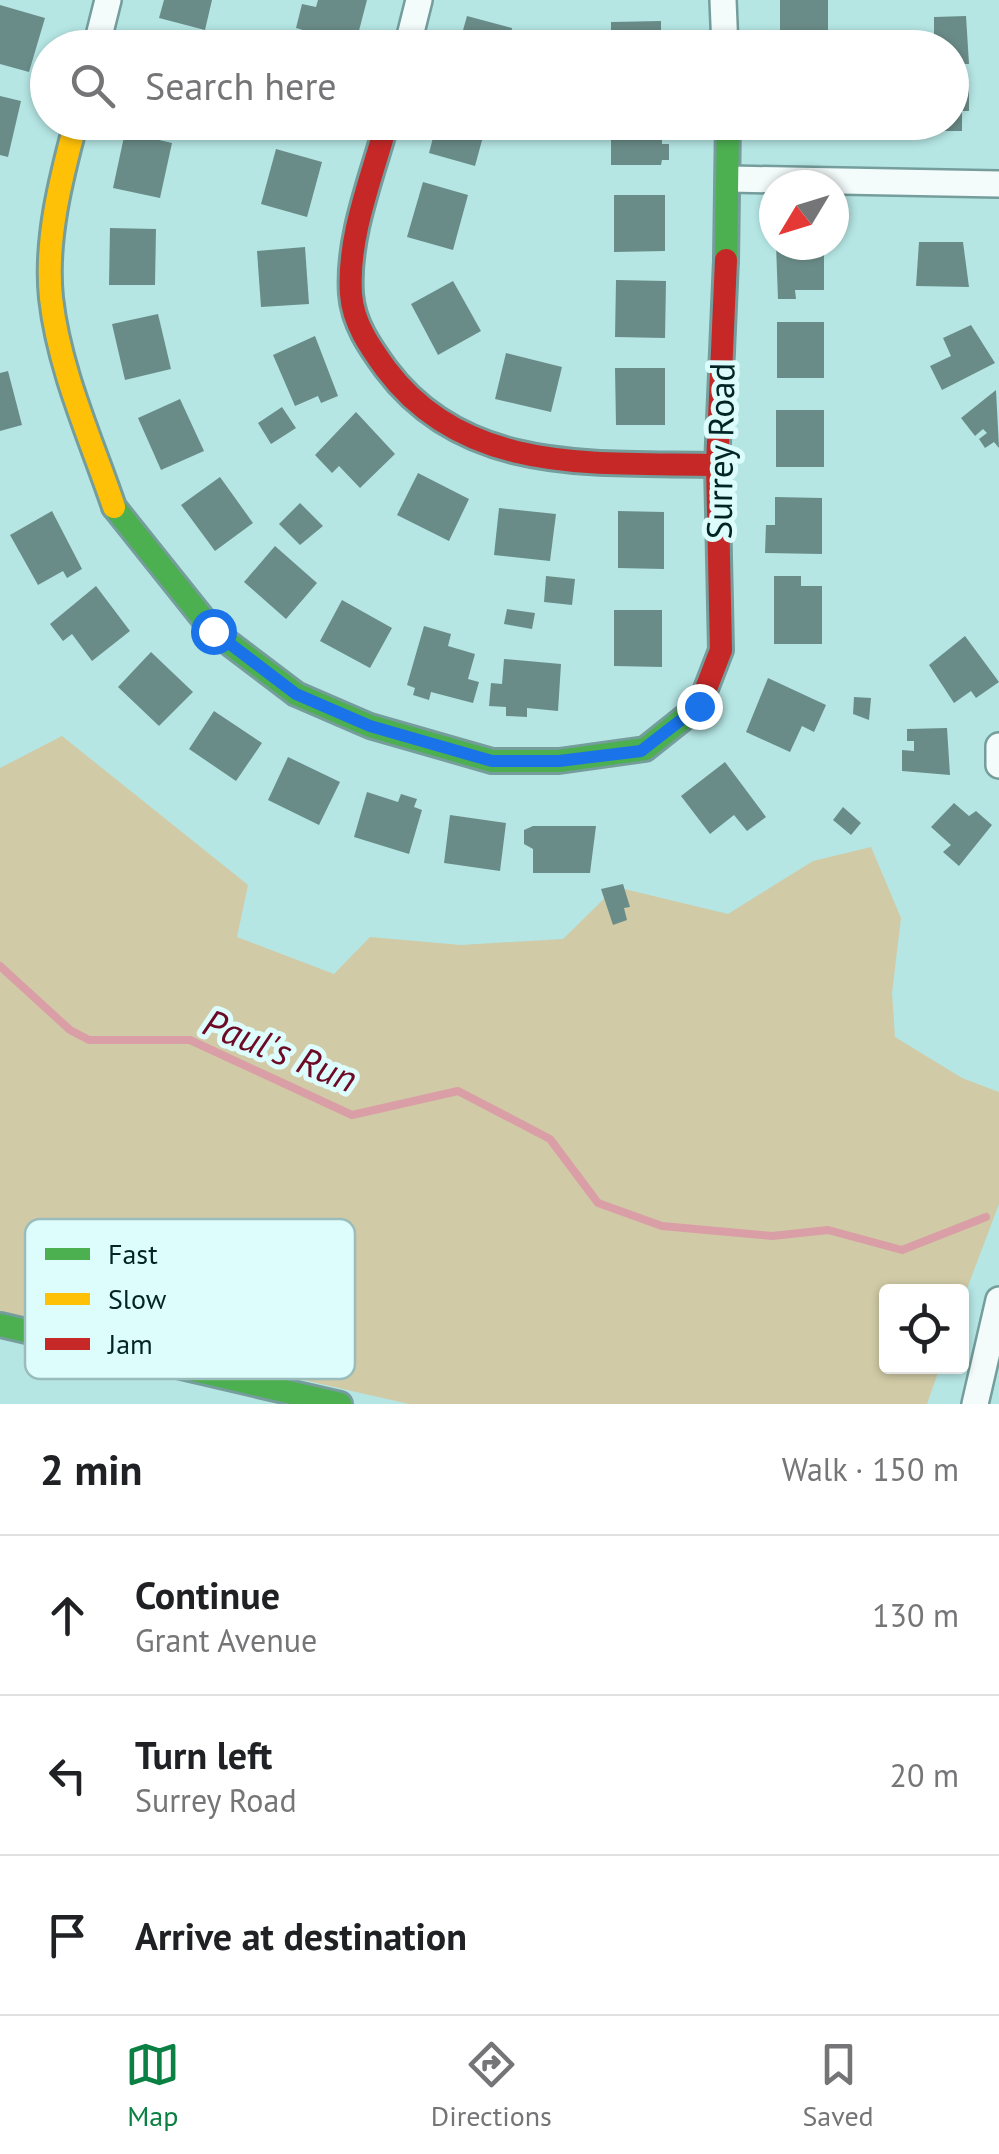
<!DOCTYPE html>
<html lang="en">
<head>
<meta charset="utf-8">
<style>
	body { margin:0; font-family:"PT Sans",sans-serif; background:#f2f2f2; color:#202124 }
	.controls { position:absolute; right:30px; bottom:30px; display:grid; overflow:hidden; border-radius:10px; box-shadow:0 2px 8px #0004 }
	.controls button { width:90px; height:90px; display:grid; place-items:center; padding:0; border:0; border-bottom:2px solid #e0e0e0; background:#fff; color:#202124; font:50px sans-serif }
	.compass { position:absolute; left:759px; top:170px; width:90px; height:90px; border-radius:50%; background:#fff; box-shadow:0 2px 8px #0004; rotate:232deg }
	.stop { position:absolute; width:30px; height:30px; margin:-22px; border:8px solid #1a73e8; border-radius:50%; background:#fff }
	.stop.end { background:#1a73e8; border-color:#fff; box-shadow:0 2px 10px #0008 }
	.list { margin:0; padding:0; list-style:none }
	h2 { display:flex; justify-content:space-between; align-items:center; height:130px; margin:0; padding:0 40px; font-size:42px }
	h2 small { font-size:32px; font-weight:400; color:#757577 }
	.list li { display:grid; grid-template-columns:65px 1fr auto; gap:30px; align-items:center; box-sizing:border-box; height:160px; padding:0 40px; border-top:2px solid #e0e0e0 }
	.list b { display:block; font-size:38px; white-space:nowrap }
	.list p { margin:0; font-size:32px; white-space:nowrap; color:#757577 }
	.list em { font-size:32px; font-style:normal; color:#757577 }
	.icon { flex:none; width:55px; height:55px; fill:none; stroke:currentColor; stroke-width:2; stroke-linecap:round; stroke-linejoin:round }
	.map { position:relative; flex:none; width:999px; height:1404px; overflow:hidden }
	.search { position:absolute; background:#fff; box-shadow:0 2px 8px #0004; left:30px; right:30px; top:30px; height:110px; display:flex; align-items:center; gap:25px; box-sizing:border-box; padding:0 35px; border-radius:55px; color:#757577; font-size:38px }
	.sheet { height:610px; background:#fff }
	nav { display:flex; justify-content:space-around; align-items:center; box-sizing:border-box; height:140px; border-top:2px solid #e0e0e0; background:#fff; font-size:28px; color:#757577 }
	nav a { display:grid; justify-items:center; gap:5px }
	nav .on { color:#0b8043 }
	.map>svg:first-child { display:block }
	.green { fill:#d0caa6 }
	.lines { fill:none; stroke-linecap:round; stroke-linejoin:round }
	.stream { stroke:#da9ea6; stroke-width:8 }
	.building { fill:#6a8c88 }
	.street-casing { stroke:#749d9b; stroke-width:30 }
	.fast-casing { stroke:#749d9b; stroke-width:28 }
	.slow-casing { stroke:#749d9b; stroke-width:28 }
	.jam-casing { stroke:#749d9b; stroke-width:28 }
	.street { stroke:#f4fbfb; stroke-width:25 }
	.fast { stroke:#4caf50; stroke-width:22 }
	.slow { stroke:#ffc107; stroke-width:22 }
	.jam { stroke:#c62828; stroke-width:22 }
	.route { stroke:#1a73e8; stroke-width:12 }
	.labels { text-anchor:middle; stroke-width:10; stroke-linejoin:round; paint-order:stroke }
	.street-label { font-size:35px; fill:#002524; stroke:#dcfdfb }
	.water-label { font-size:38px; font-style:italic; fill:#6d0a26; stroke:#dcfdfb }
	.key { fill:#dcfdfb; stroke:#9abcba; stroke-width:2.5 }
	.key-label { font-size:28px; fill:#002524 }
</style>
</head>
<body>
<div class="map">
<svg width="999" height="1404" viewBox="0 0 999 1404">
	<rect width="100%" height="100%" fill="#b5e6e4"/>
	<path class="green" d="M62,736L248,885L237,937L334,974L370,937L461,945L563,939L616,887L728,914L813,861L871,847L901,918L892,993L895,1037L962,1078L999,1092V1204L962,1302V1292H886V1366L940,1367L927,1404H409L0,1311V768Z"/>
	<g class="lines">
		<path class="stream" d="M0,966L70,1030L89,1040H190L352,1115L458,1091L550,1139L598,1203L662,1226L772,1236L828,1230L902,1250L986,1217"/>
	</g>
	<g class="building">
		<path d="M164,0H212L205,30L159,18Z"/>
		<path d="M318,0H367L355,46L296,28L302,4L316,7Z"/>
		<rect x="780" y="0" width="48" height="48"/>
		<path d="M0,5L45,18L29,72L0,64Z"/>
		<path d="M467,16L512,28L511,34L524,38L521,48H458Z"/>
		<path d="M966,16L969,64H952V48H934V17Z"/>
		<path d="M661,21V48H611V22Z"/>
		<path d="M952,82H969V111H962V131H920L921,122H952Z"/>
		<path d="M0,96L21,101L8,157L0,155Z"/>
		<path d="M437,122H487L475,166L429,153Z"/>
		<path d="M611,122H662V144H669V160H662L661,165H611Z"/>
		<rect x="777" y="122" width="50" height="18"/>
		<path d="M125,132L172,143L160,198L113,188Z"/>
		<path d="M276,149L322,162L307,217L261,204Z"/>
		<path d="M423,182L468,195L453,250L407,237Z"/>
		<path d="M614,195H665V251L614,252Z"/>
		<path d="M110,228L156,229L155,285H109Z"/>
		<path d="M919,242H963L969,287L916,286Z"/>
		<path d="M776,245H824V290H795L796,299H778Z"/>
		<path d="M305,247L309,304L261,307L257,251Z"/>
		<path d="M616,280L666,281L665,338L615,337Z"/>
		<path d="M453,281L481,331L438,355L411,304Z"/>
		<path d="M158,314L171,369L125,380L112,324Z"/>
		<rect x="777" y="322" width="47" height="56"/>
		<path d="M971,325L995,363L942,390L930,366L951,356L943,338Z"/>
		<path d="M315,336L338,396L321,403L318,396L295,406L273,355Z"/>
		<path d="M506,353L562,367L551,412L495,399Z"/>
		<path d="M615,368H665V425H616Z"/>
		<path d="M8,371L22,425L0,431V373Z"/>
		<path d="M996,390L999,448L994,442L985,448L979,439L987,433L983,429L975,436L961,418Z"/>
		<path d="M180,399L204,451L161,470L138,418Z"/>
		<path d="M282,407L296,428L271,444L258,423Z"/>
		<rect x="776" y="410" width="48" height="57"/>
		<path d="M356,412L395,454L360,488L339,466L332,473L315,455Z"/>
		<path d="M418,473L469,499L449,541L397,515Z"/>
		<path d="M220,477L253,523L215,551L181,505Z"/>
		<path d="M775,497L822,498V554L765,553L766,525H775Z"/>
		<path d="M300,503L323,526L300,545L279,524Z"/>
		<path d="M499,508L556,514L550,561L494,555Z"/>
		<path d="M52,511L82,569L67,578L63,571L38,585L10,535Z"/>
		<path d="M618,511L664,512V569L618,568Z"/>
		<path d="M275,546L317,583L286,619L244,582Z"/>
		<path d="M546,576L575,579L572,605L544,602Z"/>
		<path d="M774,576H801V586H822V644H774Z"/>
		<path d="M96,586L130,631L92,661L72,634L63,641L50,624Z"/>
		<path d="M342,600L392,628L370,668L320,641Z"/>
		<path d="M507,609L535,613L532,629L504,624Z"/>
		<path d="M614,610H662V667L614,666Z"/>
		<path d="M424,626L451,634L448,646L475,654L468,679L479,682L473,703L431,692L429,700L413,695L415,688L407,685Z"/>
		<path d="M965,636L999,682L976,698L971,691L954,703L929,665Z"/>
		<path d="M151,652L193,692L159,726L118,687Z"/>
		<path d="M504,659L561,664L558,711L527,708V717L506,716V707L489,706L491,683L502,684Z"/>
		<path d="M768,678L826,705L814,732L802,726L790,752L746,732Z"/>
		<path d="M854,697L871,698L869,720L853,714Z"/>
		<path d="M214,711L262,743L236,781L189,749Z"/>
		<path d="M947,728L950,775L902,771V750L914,751V741H907V729Z"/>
		<path d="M288,757L340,782L319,825L268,800Z"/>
		<path d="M725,762L766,817L747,831L734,815L710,834L681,796Z"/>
		<path d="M367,792L398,802L401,794L417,799L414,807L422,810L409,854L354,837Z"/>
		<path d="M954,803L969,816L976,811L992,825L959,866L943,852L951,845L931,827Z"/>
		<path d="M843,807L861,823L851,835L833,820Z"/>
		<path d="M450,815L506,823L500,871L444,863Z"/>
		<path d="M533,826H596L590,873H533V849L524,844V830Z"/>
		<path d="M623,884L630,907L624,908L627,920L613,925L601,889Z"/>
	</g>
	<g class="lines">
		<defs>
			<g id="street">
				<path d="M723,0L725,48"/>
				<path d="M96,48L108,0"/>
				<path d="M407,48L419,0"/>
				<path d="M730,179L999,184"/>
				<path d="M999,746V765"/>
				<path d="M975,1404L999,1300"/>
			</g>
			<g id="fast">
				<path d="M726,260L728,122"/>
				<path d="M114,507L213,631L296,694L370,726L492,761H559L645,749L699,706L704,694"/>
				<path d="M0,1325L340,1404"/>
			</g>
			<path id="slow" d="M76,122C61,178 45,240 51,298C59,370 91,439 114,507"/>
			<g id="jam">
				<path d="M387,122C372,177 347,237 351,294C353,323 370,347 386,369C466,476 597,462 717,465"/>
				<path d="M704,694L721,650L717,465L726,260"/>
			</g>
		</defs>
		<use href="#street" class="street-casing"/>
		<use href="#fast" class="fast-casing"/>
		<use href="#slow" class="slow-casing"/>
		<use href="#jam" class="jam-casing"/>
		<use href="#street" class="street"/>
		<use href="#fast" class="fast"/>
		<use href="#slow" class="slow"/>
		<use href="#jam" class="jam"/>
	</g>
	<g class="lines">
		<path class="route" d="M213,631L296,694L370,726L492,761H559L641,751L699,706"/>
	</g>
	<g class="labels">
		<g class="street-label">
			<text transform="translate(721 451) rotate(-89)" y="12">Surrey Road</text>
		</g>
		<g class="water-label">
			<text transform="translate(280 1051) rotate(22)" y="13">Paul's Run</text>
		</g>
	</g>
	<rect x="25" y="1219" width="330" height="160" rx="15" class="key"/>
	<rect x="45" y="1248" width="45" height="12" fill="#4caf50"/>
	<rect x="45" y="1293" width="45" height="12" fill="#ffc107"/>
	<rect x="45" y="1338" width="45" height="12" fill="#c62828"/>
	<g class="key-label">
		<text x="108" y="1264">Fast</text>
		<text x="108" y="1309">Slow</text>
		<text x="108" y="1354">Jam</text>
	</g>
</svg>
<div class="controls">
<button><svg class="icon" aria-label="locate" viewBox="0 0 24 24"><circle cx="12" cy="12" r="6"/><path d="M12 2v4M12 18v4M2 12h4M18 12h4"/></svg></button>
</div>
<svg class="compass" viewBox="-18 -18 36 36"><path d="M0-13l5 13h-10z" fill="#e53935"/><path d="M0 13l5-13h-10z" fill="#757577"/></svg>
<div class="stop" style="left:213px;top:631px"></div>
<div class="stop end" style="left:699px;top:706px"></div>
<div class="search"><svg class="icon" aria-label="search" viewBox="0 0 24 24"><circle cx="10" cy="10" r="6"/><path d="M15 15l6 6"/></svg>Search here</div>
</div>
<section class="sheet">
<h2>2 min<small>Walk · 150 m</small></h2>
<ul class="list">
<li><svg class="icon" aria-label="ahead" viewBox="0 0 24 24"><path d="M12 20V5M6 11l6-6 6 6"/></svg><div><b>Continue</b><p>Grant Avenue</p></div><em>130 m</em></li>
<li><svg class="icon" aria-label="left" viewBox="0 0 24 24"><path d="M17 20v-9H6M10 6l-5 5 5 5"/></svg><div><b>Turn left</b><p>Surrey Road</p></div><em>20 m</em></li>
<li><svg class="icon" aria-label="arrive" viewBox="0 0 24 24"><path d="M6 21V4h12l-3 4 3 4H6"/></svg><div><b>Arrive at destination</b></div></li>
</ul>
</section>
<nav>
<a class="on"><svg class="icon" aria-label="map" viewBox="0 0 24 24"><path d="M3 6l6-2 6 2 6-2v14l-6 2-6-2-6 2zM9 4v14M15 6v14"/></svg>Map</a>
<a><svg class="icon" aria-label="directions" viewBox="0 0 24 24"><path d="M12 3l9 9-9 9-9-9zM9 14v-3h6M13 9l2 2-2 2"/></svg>Directions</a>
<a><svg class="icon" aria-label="saved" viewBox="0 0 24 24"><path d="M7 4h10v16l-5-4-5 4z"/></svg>Saved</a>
</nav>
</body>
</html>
